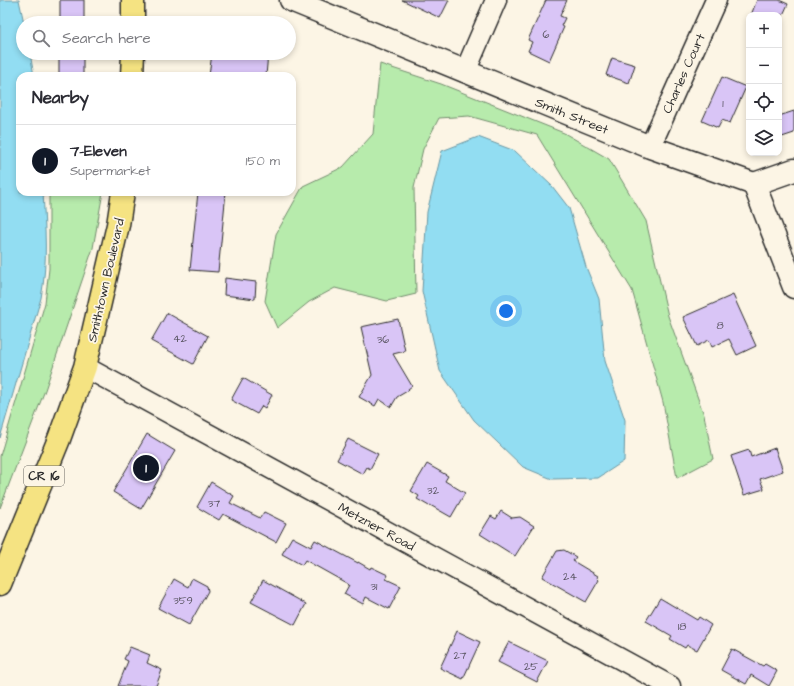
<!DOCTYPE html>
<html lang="en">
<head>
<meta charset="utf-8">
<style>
	body { margin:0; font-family:"Architects Daughter",sans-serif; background:#f2f2f3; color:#2b2b33 }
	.controls { position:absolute; right:12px; top:12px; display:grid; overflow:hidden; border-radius:8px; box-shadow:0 2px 6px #0003 }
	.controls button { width:36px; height:36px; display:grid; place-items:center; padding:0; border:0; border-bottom:1px solid #e1e1e2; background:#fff; color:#2b2b33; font:20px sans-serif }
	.you { position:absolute; left:506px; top:311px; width:14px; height:14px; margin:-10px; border:3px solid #fff; border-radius:50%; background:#1a73e8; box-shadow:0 0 0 6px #1a73e833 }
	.badge { display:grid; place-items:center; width:26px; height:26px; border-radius:50%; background:#111827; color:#fff; font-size:13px; font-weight:700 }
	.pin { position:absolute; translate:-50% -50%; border:2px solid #fff; box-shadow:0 1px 4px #0006 }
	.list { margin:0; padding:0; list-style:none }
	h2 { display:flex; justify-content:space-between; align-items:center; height:52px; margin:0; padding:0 16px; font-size:17px }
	h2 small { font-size:13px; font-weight:400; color:#7c7c81 }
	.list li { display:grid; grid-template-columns:26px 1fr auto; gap:12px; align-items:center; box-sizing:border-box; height:72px; padding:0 16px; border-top:1px solid #e1e1e2 }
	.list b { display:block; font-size:15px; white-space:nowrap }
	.list p { margin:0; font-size:13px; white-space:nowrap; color:#7c7c81 }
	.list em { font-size:13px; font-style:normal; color:#7c7c81 }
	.icon { flex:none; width:22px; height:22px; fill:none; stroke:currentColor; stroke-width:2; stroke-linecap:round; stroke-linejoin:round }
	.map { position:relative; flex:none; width:794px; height:686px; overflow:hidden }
	.search { position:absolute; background:#fff; box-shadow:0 2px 6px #0003; left:16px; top:16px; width:280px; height:44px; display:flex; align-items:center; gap:10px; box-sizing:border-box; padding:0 14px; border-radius:22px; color:#7c7c81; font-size:15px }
	.panel { position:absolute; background:#fff; box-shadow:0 2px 6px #0003; left:16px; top:72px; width:280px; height:124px; border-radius:12px }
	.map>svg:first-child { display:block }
	.green { fill:#b7ebac; stroke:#718b6c }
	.water { fill:#92ddf2; stroke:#6996a2 }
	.building { fill:#d9c5f6; stroke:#2b2b2b }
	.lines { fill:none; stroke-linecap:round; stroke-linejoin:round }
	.street-casing { stroke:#2b2b2b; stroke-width:23 }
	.secondary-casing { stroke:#2b2b2b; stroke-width:25 }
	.primary-casing { stroke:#2b2b2b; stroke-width:25 }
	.street { stroke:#fcf5e5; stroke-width:20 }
	.secondary { stroke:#fcf5e5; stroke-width:22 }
	.primary { stroke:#f5e382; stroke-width:22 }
	.labels { text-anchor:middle; stroke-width:3.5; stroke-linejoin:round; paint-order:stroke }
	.number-label { font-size:11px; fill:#56525e }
	.shield { fill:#fcf5e5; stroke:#6a6863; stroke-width:1 }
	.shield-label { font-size:12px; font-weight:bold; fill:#2b2b2b }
	.street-label { font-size:13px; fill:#2b2b2b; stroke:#fcf5e5 }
</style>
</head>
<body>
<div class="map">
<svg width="794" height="686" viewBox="0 0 794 686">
	<rect width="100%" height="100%" fill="#fcf5e5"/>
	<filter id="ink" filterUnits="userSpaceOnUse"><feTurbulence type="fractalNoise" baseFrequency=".025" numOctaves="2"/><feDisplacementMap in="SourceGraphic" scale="8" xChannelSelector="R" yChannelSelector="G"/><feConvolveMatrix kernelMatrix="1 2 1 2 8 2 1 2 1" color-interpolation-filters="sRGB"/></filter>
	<g filter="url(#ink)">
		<g class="green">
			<path d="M380,64L441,84L564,133L609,159L646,221L668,316L704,415L713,459L677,478L663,402L632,290L537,135L469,116L439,118L423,149L414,188L416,294L387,301L335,288L309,302L277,328L265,301L276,234L303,186L343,167L373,134Z"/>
			<path d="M49,192H103L93,248L45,390L0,508V456L45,303L49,269Z"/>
		</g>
		<g class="water">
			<path d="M0,0H19L24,23L23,53H30L34,76H20V192H43C45,229 48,261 41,298L0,438Z"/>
			<path d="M478,137L515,151L552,186L569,208L586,267L599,299L605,361L625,420L624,461L598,478L552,479L523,467L474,420L440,371L422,291L427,212L442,151Z"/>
		</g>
		<g class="building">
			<rect x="60" y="0" width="24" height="23"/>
			<path d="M402,0H449L440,18Z"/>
			<path d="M546,0H567L560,16L565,18L561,26L564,27L549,61L528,51L532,42L528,40Z"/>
			<path d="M757,0H779L788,4L783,15H751Z"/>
			<rect x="59" y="53" width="24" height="23"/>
			<path d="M212,53H268L266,76H209Z"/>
			<path d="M612,58L635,65L629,83L606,75Z"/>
			<path d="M722,77L746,87L730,123L722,120L718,128L702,121Z"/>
			<path d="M794,111V133L779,138V116Z"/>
			<path d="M198,192H226L218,272L190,270Z"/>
			<path d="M225,278L256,282L255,299L224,295Z"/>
			<path d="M733,295L756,346L737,355L729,339L712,347L709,340L697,346L683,317Z"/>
			<path d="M167,313L208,336L193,364L151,341Z"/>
			<path d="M398,319L405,351L393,354L412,386L408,389L409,390L397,397L391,407L379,399L375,406L359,397L372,375L361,327Z"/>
			<path d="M243,378L272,395L265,408L262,406L257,414L231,400Z"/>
			<path d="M147,434L175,451L141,509L113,492Z"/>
			<path d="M348,439L378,454L370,469L367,467L363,474L337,460Z"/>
			<path d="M775,448L783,471L760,479L764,489L744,495L731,456L749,450L751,457Z"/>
			<path d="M427,464L448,476L445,481L465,493L451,517L430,505L429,506L417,499L419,496L411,491Z"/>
			<path d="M211,482L234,496L230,503L260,518L264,512L286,523L276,542L223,514L219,520L197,507Z"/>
			<path d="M501,511L512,518L520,517L534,526L515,556L480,534L491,516L496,519Z"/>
			<path d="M292,537L311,547L315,540L358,563V562L370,569L371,567L388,575L386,579L401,586L389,609L366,597L363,604L344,594L349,585H347L348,584L305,560L302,565L282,554Z"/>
			<path d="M564,550L576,557L573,561L598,576L597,578L599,580L586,602L542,577L557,551Z"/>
			<path d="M192,578L207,586L208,591L189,625L158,608L174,579L188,587Z"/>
			<path d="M263,580L306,604L295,625L251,602Z"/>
			<path d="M660,598L697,620L699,617L711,625L697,650L687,645L685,648L670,639L672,636L646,621Z"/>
			<path d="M457,631L480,642L463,679L440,668Z"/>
			<path d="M509,642L548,661L537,682L498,662Z"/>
			<path d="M130,647L150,655L147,663L162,670L156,686H118L128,661L124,659Z"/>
			<path d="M732,649L763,666L765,664L777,671L769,686L751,675L746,684L721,670Z"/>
		</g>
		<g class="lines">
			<defs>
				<g id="street">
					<path d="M465,72L496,0"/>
					<path d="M650,147L716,0"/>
					<path d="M85,367L670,686"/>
				</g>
				<g id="secondary">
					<path d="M291,0L650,147L754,184L794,287"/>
					<path d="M754,184L794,170"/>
				</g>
				<g id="primary">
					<path d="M133,23V0"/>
					<path d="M132,76L133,53"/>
					<path d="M0,584L59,439L85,367L118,225L123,192"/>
				</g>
			</defs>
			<use href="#street" class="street-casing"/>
			<use href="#secondary" class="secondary-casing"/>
			<use href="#primary" class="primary-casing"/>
			<use href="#street" class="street"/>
			<use href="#secondary" class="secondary"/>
			<use href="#primary" class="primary"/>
		</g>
	</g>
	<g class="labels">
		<g class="number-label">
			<text x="546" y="38">6</text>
			<text x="723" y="107">1</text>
			<text x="720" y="329">8</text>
			<text x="180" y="342">42</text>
			<text x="383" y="343">36</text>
			<text x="433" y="494">32</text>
			<text x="214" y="507">37</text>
			<text x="570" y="580">24</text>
			<text x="374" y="590">31</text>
			<text x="183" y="604">359</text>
			<text x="682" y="630">18</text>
			<text x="460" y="659">27</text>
			<text x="531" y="670">25</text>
		</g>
		<rect class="shield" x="24" y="466" width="40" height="20" rx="3"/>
		<g class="shield-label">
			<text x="44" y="480">CR 16</text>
		</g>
		<g class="street-label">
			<text transform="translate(683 73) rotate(-66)" y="5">Charles Court</text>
			<text transform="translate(572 115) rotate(22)" y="5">Smith Street</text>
			<text transform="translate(105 280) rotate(-77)" y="5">Smithtown Boulevard</text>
			<text transform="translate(377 526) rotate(29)" y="5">Metzner Road</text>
		</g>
	</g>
</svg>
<div class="controls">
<button>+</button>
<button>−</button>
<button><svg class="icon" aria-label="locate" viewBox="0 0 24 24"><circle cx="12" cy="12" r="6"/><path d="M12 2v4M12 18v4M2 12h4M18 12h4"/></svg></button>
<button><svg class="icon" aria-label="layers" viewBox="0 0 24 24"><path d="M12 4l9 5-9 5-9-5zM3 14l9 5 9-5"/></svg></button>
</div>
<div class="you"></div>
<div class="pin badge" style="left:146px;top:468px">1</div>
<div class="search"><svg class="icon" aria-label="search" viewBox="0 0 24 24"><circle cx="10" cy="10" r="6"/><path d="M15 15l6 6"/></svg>Search here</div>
<section class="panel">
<h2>Nearby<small></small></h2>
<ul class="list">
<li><span class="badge">1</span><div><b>7-Eleven</b><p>Supermarket</p></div><em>150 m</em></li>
</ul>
</section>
</div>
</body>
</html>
